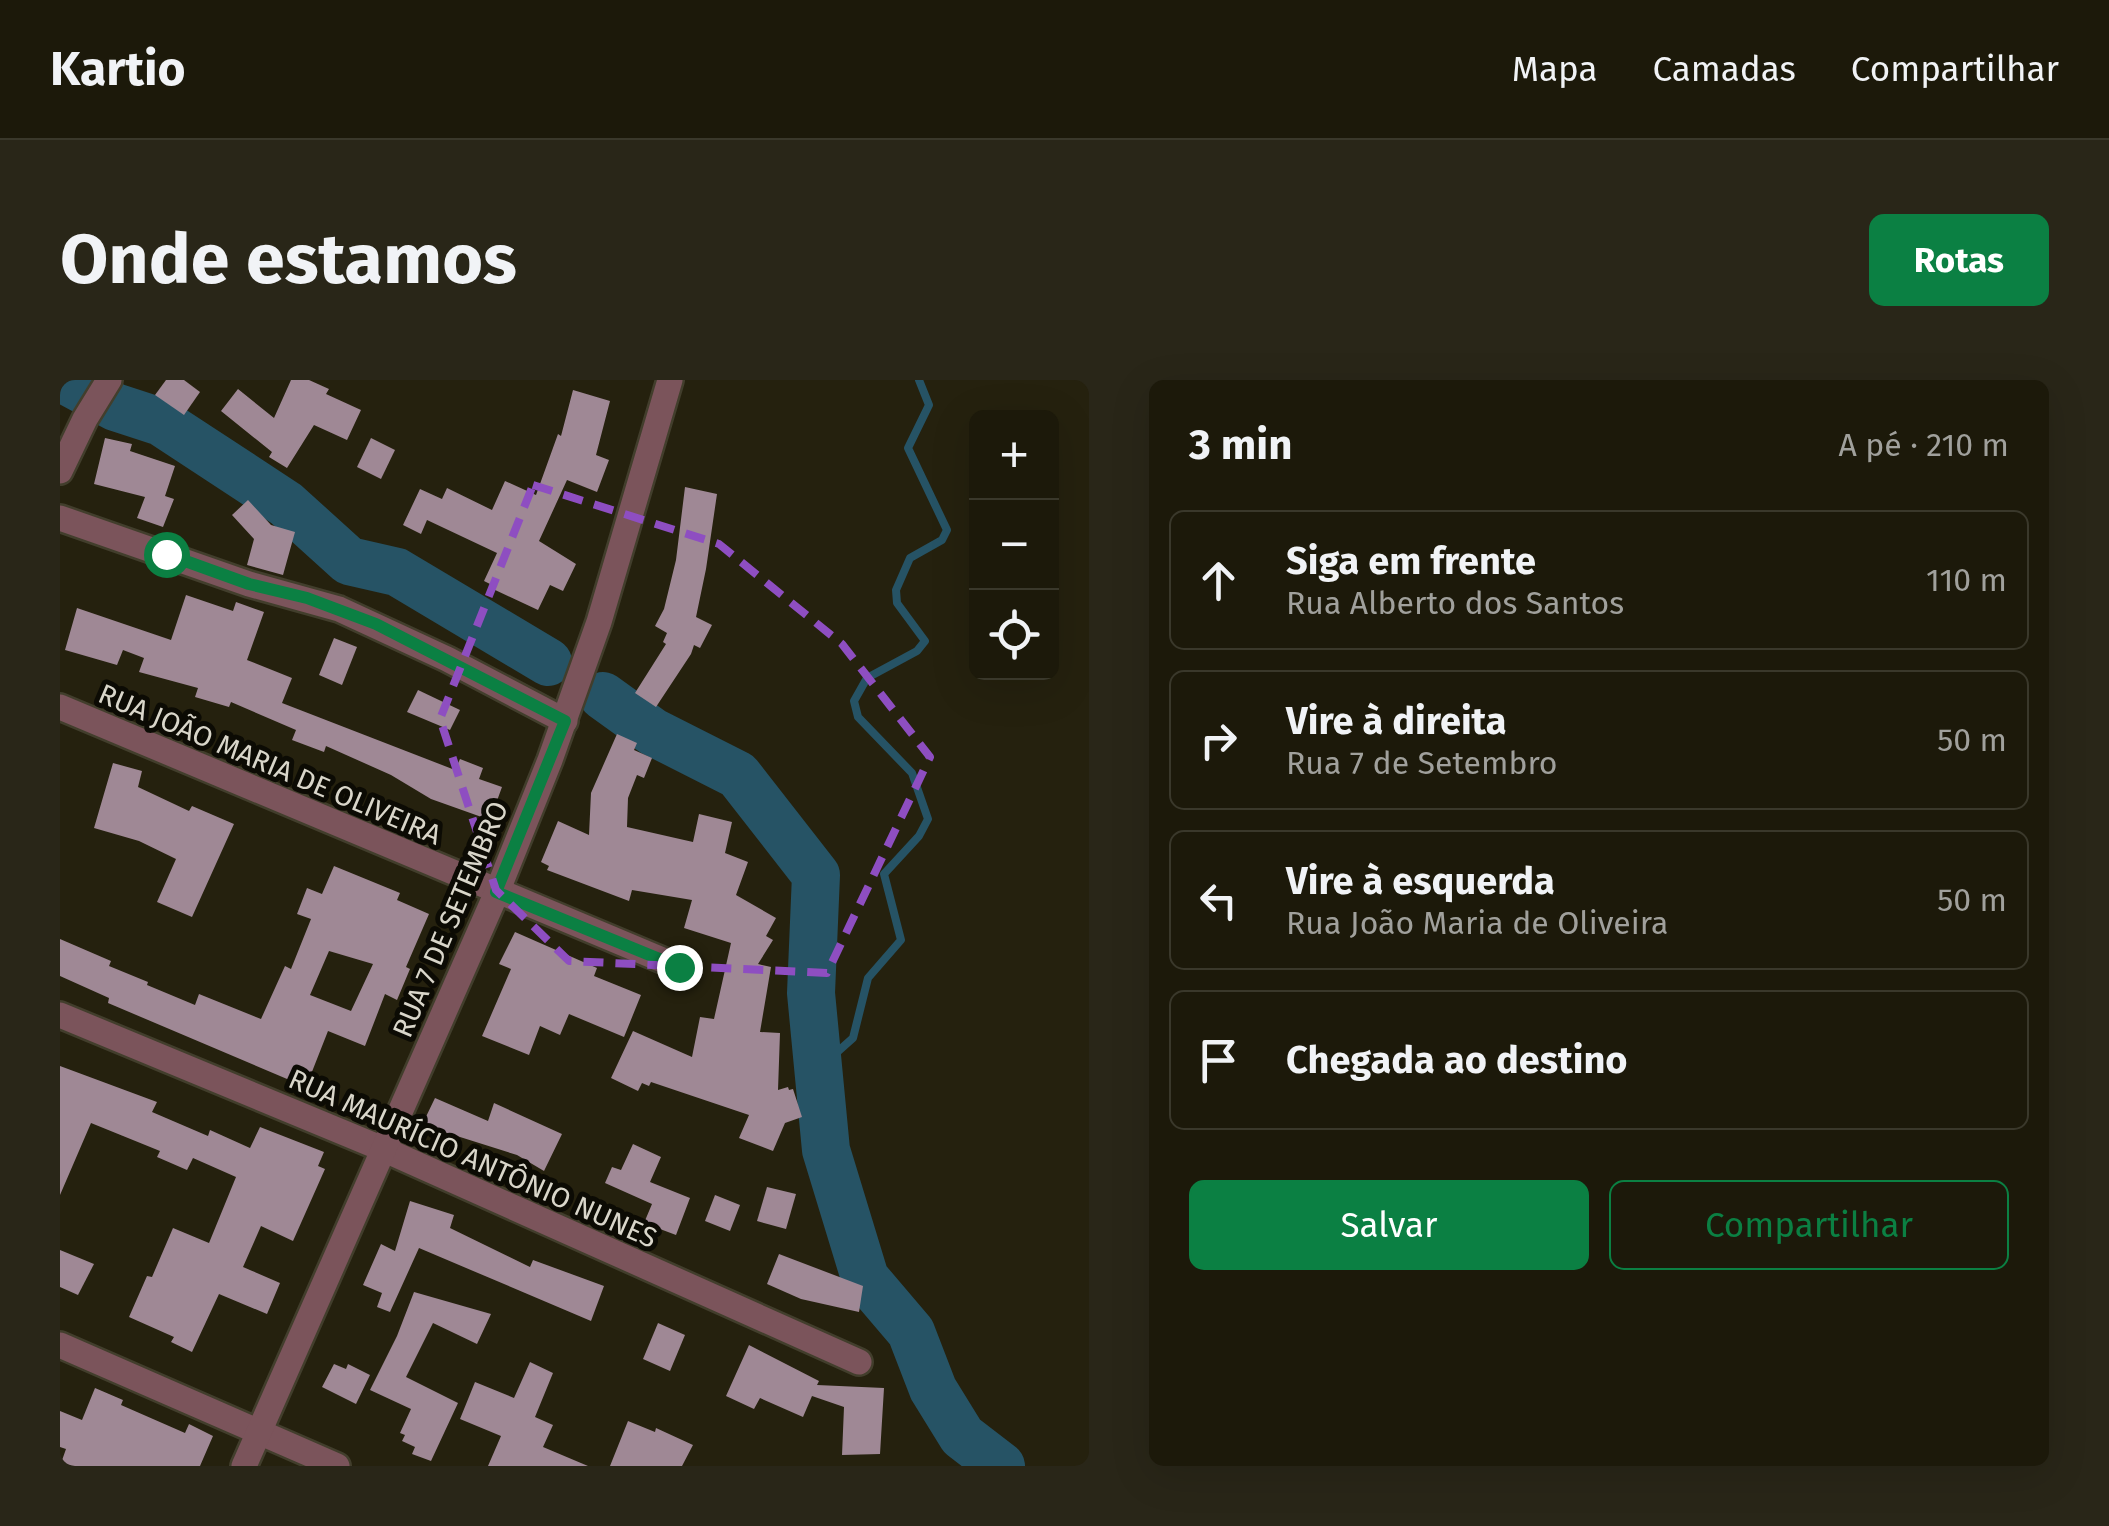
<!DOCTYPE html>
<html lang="pt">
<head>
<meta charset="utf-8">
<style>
	body { margin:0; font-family:"Fira Sans",sans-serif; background:#292618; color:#f1f3f6 }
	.controls { position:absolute; right:30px; top:30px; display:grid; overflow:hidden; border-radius:15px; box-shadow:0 10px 40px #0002 }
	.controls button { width:90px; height:90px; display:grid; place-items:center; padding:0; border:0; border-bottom:2px solid #3a382b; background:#1c190a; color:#f1f3f6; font:50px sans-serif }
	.stop { position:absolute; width:30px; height:30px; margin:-22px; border:8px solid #0b8043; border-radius:50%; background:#fff }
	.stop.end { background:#0b8043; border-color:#fff; box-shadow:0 2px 10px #0008 }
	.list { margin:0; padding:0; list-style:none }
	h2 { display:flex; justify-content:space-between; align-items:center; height:130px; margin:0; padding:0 40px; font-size:42px }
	h2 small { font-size:32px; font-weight:400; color:#a0a09c }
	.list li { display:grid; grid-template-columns:65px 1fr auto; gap:30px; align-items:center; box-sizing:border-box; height:140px; margin:0 20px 20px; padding:0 20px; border:2px solid #3a382b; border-radius:15px }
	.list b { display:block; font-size:38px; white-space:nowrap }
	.list p { margin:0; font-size:32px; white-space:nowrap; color:#a0a09c }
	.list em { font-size:32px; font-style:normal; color:#a0a09c }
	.actions { display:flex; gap:20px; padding:30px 40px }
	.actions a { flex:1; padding:22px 0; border:2px solid #0b8043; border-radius:15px; text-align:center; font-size:35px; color:#0b8043 }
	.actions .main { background:#0b8043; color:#fff }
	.icon { flex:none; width:55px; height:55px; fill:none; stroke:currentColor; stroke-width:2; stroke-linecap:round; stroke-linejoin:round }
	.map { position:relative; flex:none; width:1029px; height:1086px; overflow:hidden; border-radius:15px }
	header { display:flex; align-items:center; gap:60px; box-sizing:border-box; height:140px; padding:0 50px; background:#1c190a; border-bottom:2px solid #3a382b }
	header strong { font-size:48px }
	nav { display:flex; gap:55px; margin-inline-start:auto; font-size:35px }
	.intro { display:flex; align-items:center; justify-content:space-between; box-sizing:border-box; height:240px; padding:0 60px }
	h1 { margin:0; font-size:70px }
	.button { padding:25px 45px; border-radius:15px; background:#0b8043; color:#fff; font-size:35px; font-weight:700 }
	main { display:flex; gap:60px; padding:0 60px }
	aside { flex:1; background:#1c190a; border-radius:15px; box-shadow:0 10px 40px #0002 }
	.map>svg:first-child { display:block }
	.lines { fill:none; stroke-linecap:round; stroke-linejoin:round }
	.stream { stroke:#265365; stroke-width:8 }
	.river { stroke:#265365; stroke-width:48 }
	.building { fill:#9f8895; fill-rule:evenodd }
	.minor-casing { stroke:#423e2c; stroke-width:30 }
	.minor { stroke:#7b545b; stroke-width:25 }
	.route { stroke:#0b8043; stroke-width:12 }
	.marked { fill:none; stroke:#8e4ec1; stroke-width:8; stroke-dasharray:20 12; stroke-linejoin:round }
	.labels { text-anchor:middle; stroke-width:10; stroke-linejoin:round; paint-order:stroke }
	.street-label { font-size:28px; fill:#d9d6ca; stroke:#0c0b04 }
</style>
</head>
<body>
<header>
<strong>Kartio</strong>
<nav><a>Mapa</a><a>Camadas</a><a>Compartilhar</a></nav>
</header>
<div class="intro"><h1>Onde estamos</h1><a class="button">Rotas</a></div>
<main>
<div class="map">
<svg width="1029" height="1086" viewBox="0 0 1029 1086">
	<rect width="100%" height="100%" fill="#25210e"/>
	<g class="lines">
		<path class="stream" d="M756,691L793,658L808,598L841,560L824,494L859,456L868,439L852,393L798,337L794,321L807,298L857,271L865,261L837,223L836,210L850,178L882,160L887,150L848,68L869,25L859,0"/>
		<g class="river">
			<path d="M5,0L55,27L101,42L226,124L289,181L337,192L488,282"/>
			<path d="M543,316L593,352L678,395L756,495L751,613L766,770L805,898L851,952L873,1009L902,1056L941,1086"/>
		</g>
	</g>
	<g class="building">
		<path d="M106,0H124L140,12L124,35L95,15Z"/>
		<path d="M231,0H249L269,9L266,14L301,30L287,60L254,45L227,88L209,77L212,72L161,31L178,9L214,38Z"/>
		<path d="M513,10L550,21L536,75L549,80L537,112L507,100L479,161L516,184L503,211L490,205L478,230L433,209L434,206L424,201L437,173L367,140L361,154L343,145L360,109L382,119L387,108L432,130L445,101L476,115L498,54L501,56Z"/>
		<path d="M45,58L72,64L70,71L115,86L105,116L114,119L103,147L77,138L85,117L34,104Z"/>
		<path d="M311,58L335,70L321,99L297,87Z"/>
		<path d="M625,107L657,114L646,189L636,237L652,245L640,268L634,265L631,274L596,327L575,313L606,264L603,262L607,253L595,246L604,229L616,180Z"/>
		<path d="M188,120L211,145L235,152L223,195L187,185L194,159L172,135Z"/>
		<path d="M126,215L173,231L176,222L204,232L187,280L232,298L222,323L395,390L400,379L423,388L419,399L442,407L430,440L371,419L331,395L266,366L264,372L232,360L236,350L171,322L169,327L135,317L138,308L79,292L84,278L63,270L57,285L5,270L17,228L111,260Z"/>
		<path d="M274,258L297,267L282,305L259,295Z"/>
		<path d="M358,310L400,330L390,350L347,332Z"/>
		<path d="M557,354L577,363L574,370L592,378L584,398L577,395L568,418L567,447L633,462L639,434L672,442L665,473L688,482L676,515L716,538L706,556L713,560L698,584L711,587L700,652L720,653L718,710L728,707L729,710L733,709L742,737L725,743L713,771L679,758L689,735L591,702L589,706L582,703L578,711L551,698L573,651L632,677L640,637L654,639L671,563L624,548L632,520L572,510L569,521L487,490L489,486L481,482L498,441L529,455L531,413Z"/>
		<path d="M53,383L82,391L78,407L129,431L132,426L174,444L132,537L97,522L116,479L79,461L34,448Z"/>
		<path d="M274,486L340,513L337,520L369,534L346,587L350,589L337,620L325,614L305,666L268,651L246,707L48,623L49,618L0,596V559L51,581L49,586L88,602L87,605L135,625L139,614L201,639L225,586L231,589L251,539L237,534L247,508L262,514ZM269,571L313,584L291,631L250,615Z"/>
		<path d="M455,552L537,588L534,596L581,615L564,657L509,634L500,655L480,646L469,675L422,656L451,589L439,584Z"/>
		<path d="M0,686L97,722L92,732L148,756L150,750L190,768L200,747L264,772L258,786L265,789L233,861L201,846L183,887L220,903L207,934L159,914L132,972L111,962L114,957L69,937L87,896L92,897L113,848L149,863L176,797L133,778L127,790L97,777L100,771L31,743L0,815Z"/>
		<path d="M375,718L428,741L434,723L502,754L484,791L457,775L362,745Z"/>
		<path d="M573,764L601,777L590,802L630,818L616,855L584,843L592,824L545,803L552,787L561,790Z"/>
		<path d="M707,807L736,814L726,849L697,841Z"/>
		<path d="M655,815L680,825L670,851L645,841Z"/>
		<path d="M350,821L394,835L390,848L470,887L473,880L544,906L531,941L359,868L330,932L317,927L322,913L303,905L321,864L335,871Z"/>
		<path d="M0,870L34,884L18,915L0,907Z"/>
		<path d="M719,874L803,906L799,932L741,919L707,904Z"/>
		<path d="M354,912L431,934L417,964L373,943L346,997L398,1023L371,1081L352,1074L355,1067L342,1061L345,1055L340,1053L351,1029L310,1010L337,956Z"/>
		<path d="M598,943L625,955L610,991L583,979Z"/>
		<path d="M689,965L759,1001L757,1005L824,1008L820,1074L782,1075L784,1027L752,1016L743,1037L700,1018L694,1029L666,1016Z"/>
		<path d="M470,982L493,993L475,1037L493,1045L483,1067L528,1086H428L441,1056L400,1039L415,1002L454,1018Z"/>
		<path d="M274,984L286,989L288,984L310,995L296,1024L262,1007Z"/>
		<path d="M35,1008L63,1020L61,1025L125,1053L129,1044L153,1056L140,1086H0L6,1069L0,1067V1031L22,1040Z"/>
		<path d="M568,1041L595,1052L596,1048L633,1065L622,1086H550Z"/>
	</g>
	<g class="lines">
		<defs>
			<g id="minor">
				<path d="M0,91L25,39L49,0"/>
				<path d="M0,138L189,204L279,229L387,279L505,341"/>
				<path d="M0,327L619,587"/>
				<path d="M0,635L323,769L799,982"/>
				<path d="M0,965L277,1086"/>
				<path d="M184,1086L437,512L490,380L539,242L610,0"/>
			</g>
		</defs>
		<use href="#minor" class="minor-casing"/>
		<use href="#minor" class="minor"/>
	</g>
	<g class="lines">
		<path class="route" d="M106,174L189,204L247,218L316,244L505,341L436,512L619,587"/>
	</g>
	<path class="marked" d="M473,105L659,164L782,264L870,377L767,593L509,581L436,510L380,339Z"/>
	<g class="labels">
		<g class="street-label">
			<text transform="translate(210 384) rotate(23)" y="10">RUA JOÃO MARIA DE OLIVEIRA</text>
			<text transform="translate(390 539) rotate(-67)" y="10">RUA 7 DE SETEMBRO</text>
			<text transform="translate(413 778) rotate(24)" y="10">RUA MAURÍCIO ANTÔNIO NUNES</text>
		</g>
	</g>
</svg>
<div class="controls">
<button>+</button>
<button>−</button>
<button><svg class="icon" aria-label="locate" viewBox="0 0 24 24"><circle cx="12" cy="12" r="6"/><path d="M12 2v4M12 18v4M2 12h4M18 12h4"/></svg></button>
</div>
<div class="stop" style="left:106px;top:174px"></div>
<div class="stop end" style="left:619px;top:587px"></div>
</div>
<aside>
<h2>3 min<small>A pé · 210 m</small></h2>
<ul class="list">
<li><svg class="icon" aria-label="ahead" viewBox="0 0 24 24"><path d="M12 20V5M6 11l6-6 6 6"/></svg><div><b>Siga em frente</b><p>Rua Alberto dos Santos</p></div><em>110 m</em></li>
<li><svg class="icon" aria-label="right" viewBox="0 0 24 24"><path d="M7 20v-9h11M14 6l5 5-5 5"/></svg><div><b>Vire à direita</b><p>Rua 7 de Setembro</p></div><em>50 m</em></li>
<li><svg class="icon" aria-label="left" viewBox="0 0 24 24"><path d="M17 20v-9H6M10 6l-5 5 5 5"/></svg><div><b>Vire à esquerda</b><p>Rua João Maria de Oliveira</p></div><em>50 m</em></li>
<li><svg class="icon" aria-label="arrive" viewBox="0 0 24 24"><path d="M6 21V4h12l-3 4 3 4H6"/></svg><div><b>Chegada ao destino</b></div></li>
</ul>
<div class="actions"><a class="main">Salvar</a><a>Compartilhar</a></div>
</aside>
</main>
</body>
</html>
